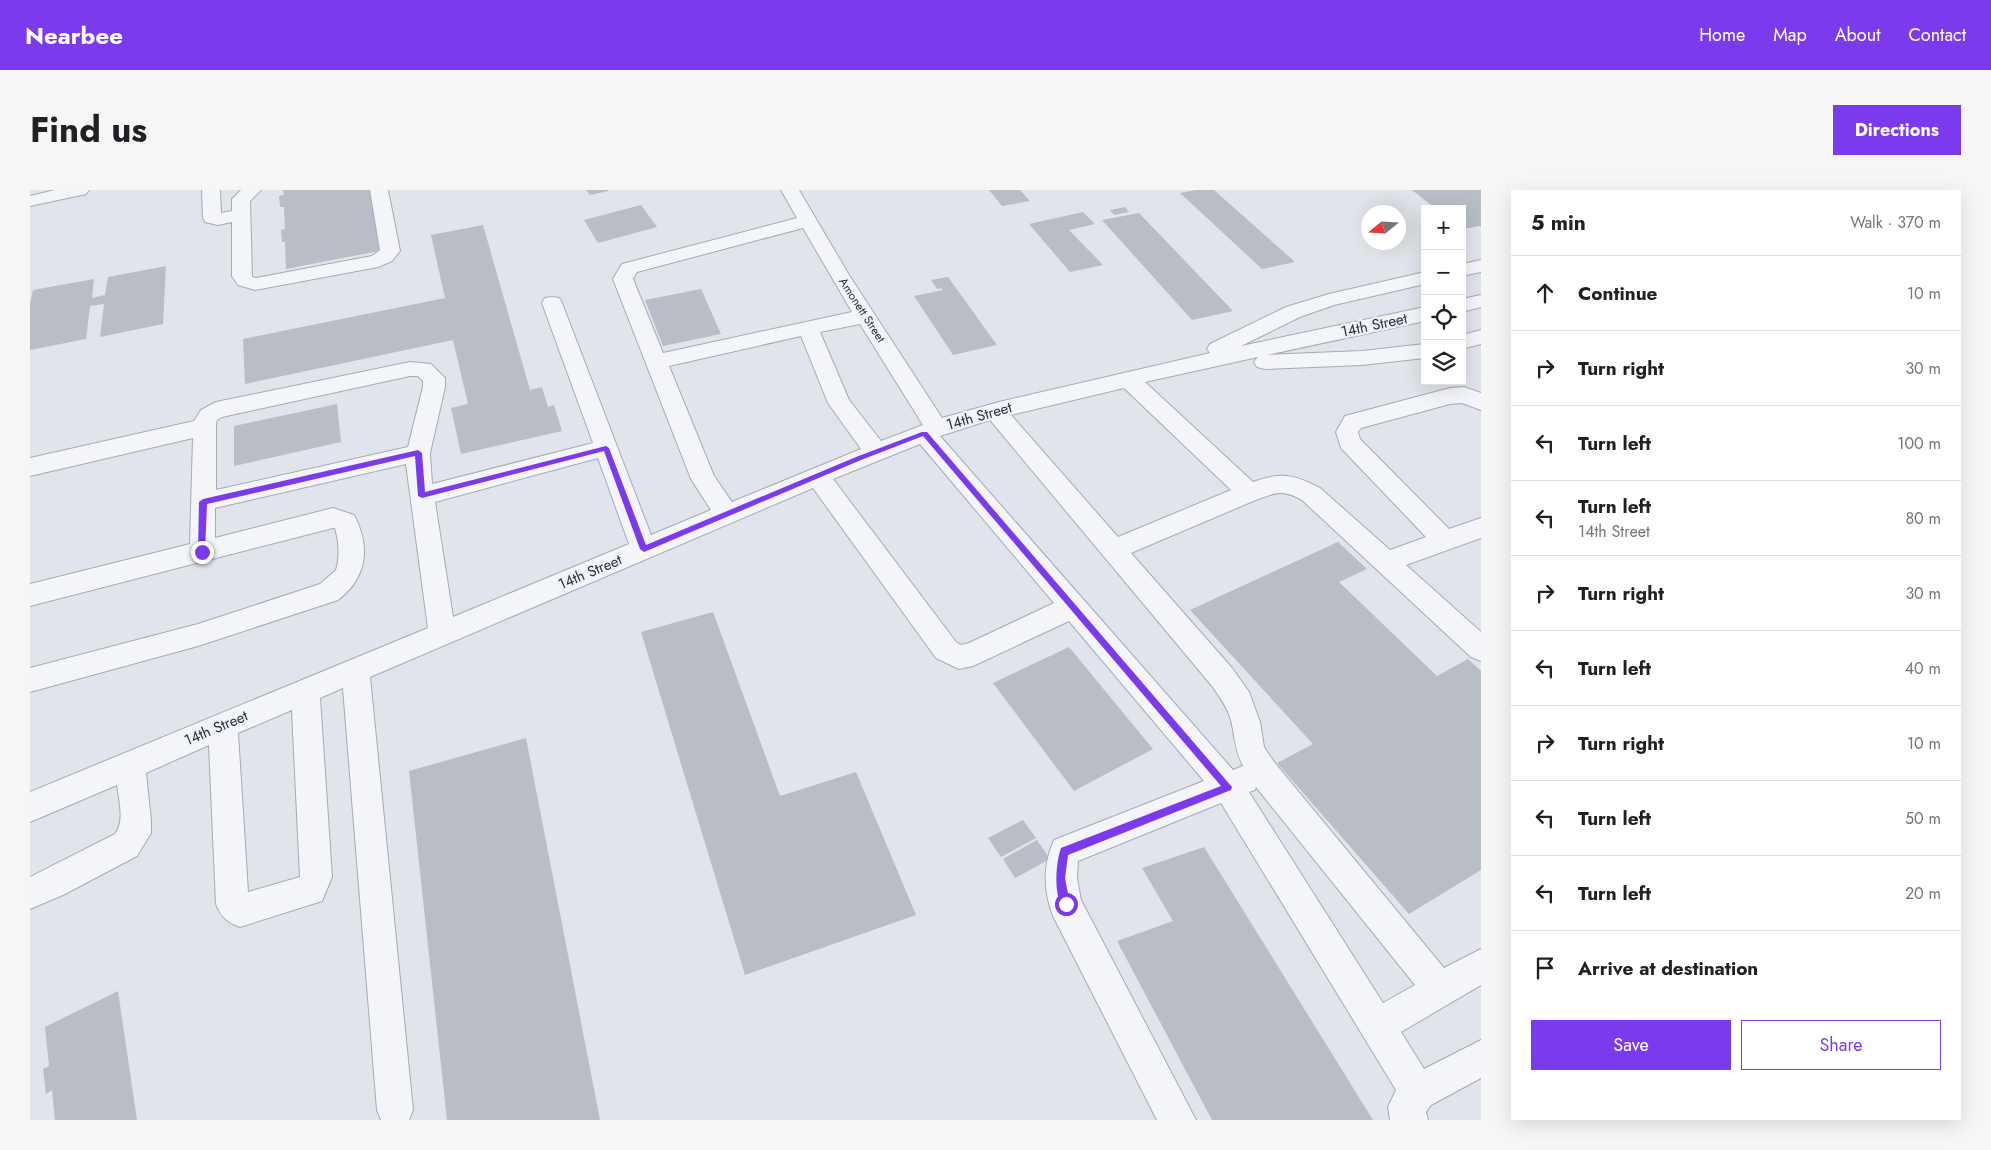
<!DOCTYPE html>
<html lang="en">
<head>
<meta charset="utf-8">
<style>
	body { margin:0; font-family:Jost,sans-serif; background:#f6f6f6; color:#202124 }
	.controls { position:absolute; right:15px; top:15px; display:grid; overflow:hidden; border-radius:0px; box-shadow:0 5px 20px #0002 }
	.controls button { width:45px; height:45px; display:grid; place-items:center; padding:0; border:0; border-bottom:1px solid #e0e0e0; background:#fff; color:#202124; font:25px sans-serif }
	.compass { position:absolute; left:1331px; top:15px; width:45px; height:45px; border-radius:50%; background:#fff; box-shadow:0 5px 20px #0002; rotate:252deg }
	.stop { position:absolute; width:15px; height:15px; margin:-11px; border:4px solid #7c3aed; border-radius:50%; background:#fff }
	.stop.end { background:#7c3aed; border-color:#fff; box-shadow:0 1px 5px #0008 }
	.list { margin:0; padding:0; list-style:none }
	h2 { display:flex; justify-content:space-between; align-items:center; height:65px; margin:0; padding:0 20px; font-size:21px }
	h2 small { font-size:16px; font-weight:400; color:#757577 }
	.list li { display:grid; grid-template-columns:32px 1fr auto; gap:15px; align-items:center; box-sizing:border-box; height:75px; padding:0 20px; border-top:1px solid #e0e0e0 }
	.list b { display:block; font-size:19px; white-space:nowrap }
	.list p { margin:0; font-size:16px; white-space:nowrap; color:#757577 }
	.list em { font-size:16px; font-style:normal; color:#757577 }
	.actions { display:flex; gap:10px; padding:15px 20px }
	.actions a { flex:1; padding:11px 0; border:1px solid #7c3aed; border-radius:0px; text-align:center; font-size:18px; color:#7c3aed }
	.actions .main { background:#7c3aed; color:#fff }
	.icon { flex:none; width:28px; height:28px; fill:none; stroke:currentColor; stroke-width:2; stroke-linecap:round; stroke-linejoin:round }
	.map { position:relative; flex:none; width:1451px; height:930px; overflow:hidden; border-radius:0px }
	header { display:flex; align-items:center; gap:30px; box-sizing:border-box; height:70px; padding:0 25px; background:#7c3aed; color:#fff }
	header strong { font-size:24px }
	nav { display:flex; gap:28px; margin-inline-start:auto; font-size:18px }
	.intro { display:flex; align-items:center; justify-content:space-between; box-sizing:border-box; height:120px; padding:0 30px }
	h1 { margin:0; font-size:35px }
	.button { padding:12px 22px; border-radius:0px; background:#7c3aed; color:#fff; font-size:18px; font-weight:700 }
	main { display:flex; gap:30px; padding:0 30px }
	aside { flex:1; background:#fff; border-radius:0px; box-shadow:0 5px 20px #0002 }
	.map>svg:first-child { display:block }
	.building { fill:#b8bdc6 }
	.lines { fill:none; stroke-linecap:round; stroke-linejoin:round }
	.minor-casing { stroke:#a6aab4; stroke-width:2 }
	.minor { fill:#f4f5f8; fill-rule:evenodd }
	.route { fill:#7c3aed }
	.labels { text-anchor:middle; stroke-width:4.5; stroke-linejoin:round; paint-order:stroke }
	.far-street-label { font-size:12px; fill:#2a3041; stroke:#f1f3f7 }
	.street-label { font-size:15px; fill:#2a3041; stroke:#f1f3f7 }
</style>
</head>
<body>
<header>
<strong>Nearbee</strong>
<nav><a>Home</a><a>Map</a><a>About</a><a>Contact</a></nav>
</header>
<div class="intro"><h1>Find us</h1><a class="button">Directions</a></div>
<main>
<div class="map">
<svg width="1451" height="930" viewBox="0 0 1451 930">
	<rect width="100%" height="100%" fill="#e1e4ea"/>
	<g class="building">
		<path d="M253,0H340L349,61L256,79L255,52H252L251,40L255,39L254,17H250L249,6L254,5Z"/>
		<path d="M556,0H578V1L560,5Z"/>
		<path d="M959,0H990L1000,11L972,16Z"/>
		<path d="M1166,0H1184L1265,72L1232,79L1150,3Z"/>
		<path d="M1382,0H1451V37L1449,36L1433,39L1432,19H1406Z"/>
		<path d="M611,15L627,37L568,53L554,30Z"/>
		<path d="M1095,17L1099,22L1084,25L1080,20Z"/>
		<path d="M1053,22L1065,34L1039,40L1073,75L1040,82L999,34Z"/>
		<path d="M1109,23L1203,121L1162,130L1072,30Z"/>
		<path d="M453,35L500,200L512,197L518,217L524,215L532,241L431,264L421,218L438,214L423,150L215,194L213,149L415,108L401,45Z"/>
		<path d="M136,76L133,134L70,147L74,114L60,116L56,149L0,160V114L3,100L64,89L62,108L75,105L78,87Z"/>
		<path d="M918,87L967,155L923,165L884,106L913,100L911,98L907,99L901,90Z"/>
		<path d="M671,99L691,144L633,156L615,110Z"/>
		<path d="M307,214L311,252L204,276V236Z"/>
		<path d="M1308,352L1337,379L1309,392L1407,486L1438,469L1451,481V680L1379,724L1247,573L1283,554L1160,420Z"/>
		<path d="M683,422L750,606L826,582L886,725L715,785L611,442Z"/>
		<path d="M1039,457L1123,559L1044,601L963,493Z"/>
		<path d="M496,548L570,930H417L379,581Z"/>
		<path d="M993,630L1006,648L971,667L958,648Z"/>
		<path d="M1007,650L1020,669L985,688L973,669Z"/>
		<path d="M1174,657L1343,930H1182L1087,751L1143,731L1112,678Z"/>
		<path d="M88,801L107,930H25L22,900L16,904L13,879L19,876L15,837Z"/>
	</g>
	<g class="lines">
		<defs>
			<g id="minor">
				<path d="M25,0H59L56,4L0,16V6Z"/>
				<path d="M172,0H190L191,23L202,21V9L211,0H231L220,11L222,87L226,88L342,66L350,60L340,0H358L370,61L362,71L348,77L225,100L208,95L202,86V32L188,35L175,32L173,28Z"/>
				<path d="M751,0H769L819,85L912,228L969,212L1180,163L1177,159L1180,154L1256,117L1299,104L1395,82V94L1304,115L1270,127L1211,156L1395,117V131L1237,165L1332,161L1395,154V168L1332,175L1235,179L1227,177L1224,172L1228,167L1115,192L1223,292C1251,282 1263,284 1290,298L1360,360L1396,347L1311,258L1306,242L1315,226L1420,198L1434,197L1451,203V220L1432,213L1420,214L1331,238L1328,242L1330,249L1419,339L1451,328V348L1376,375L1451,442V471L1441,467L1272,310C1253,300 1248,302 1228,309L1101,363L1202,478L1219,502L1230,532L1234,557L1244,572L1414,778L1451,759V795L1371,842L1394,879L1451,850V888L1401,915L1396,922L1398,930H1360L1358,917L1366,900L1191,613L1048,671L1047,688L1051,710L1166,930H1127L1023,726C1013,700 1013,675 1024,650L1174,591L1039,431L943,476L929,479L906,468L783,298L340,487L383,920L379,930H351L347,920L313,498L290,508L302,687L292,711L210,737C197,732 191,727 186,714L179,555L116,583L121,630V643L107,666L33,705L0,719V687L85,644C95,631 89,611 87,595L0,632V602L398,438L376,274L185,318V348L303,318L324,325C341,357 337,388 308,410L168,456L0,502V478L168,434L290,394L306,380C310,368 309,351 305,338H303L0,416V394L160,354L163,248L0,286V268L164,231L171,220L186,212L380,172L401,174L415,188V197L400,263L402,294L563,253L512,113L515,108L522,107L529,108L532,113L621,345L681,320L661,289L583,89L592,74L767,28ZM773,38L822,122L633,163L603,89L607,82ZM830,134L893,235L851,251L819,210L790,142ZM771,146L798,213L831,259L702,312L684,286L639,176ZM380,186H388L393,191V197L378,257L186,300V234L187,230L192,227ZM1094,198L1201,300L1088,347L981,225ZM960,230L1182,496C1190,507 1197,517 1201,530C1205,547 1205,561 1213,576L1203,580L910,246ZM890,254L1024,413L939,453L931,455L926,452L803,289ZM568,268L599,354L423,427L405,312ZM262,520L270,687L218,702L208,543ZM1226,597L1385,795L1353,813L1219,602L1225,600Z"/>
				<path d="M1451,70V82L1432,86V74Z"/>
				<path d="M1451,105V117L1432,122V109Z"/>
				<path d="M1451,140V154L1432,159V145Z"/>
			</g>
		</defs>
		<use href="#minor" class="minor-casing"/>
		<use href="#minor" class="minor"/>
	</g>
	<path class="route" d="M892,242H897L1202,597L1201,600L1038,665L1035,688L1040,714L1036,719C1022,712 1026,671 1031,658L1191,596L893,246L831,270L614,362L610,359L574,261L392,308L388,306L385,266L177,314L175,362L172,364L168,362L169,312L173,309L388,260L392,263L395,302L576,256L579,258L616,355L826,267Z"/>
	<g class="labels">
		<g class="far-street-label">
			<text transform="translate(832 120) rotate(57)" y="4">Amonett Street</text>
		</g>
		<g class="street-label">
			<text transform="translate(1344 135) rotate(-12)" y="5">14th Street</text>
			<text transform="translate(949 226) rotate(-16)" y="5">14th Street</text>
			<text transform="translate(560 382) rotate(-23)" y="5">14th Street</text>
			<text transform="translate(186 538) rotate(-23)" y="5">14th Street</text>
		</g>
	</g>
</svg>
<div class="controls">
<button>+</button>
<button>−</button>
<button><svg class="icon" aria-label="locate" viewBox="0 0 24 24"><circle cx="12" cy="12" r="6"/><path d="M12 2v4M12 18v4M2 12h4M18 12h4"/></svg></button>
<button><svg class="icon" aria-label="layers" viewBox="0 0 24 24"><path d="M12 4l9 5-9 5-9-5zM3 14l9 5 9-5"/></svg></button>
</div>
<svg class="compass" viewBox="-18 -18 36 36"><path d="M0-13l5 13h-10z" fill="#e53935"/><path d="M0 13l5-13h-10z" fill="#757577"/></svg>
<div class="stop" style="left:1036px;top:714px"></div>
<div class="stop end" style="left:172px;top:362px"></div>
</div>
<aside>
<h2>5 min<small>Walk · 370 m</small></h2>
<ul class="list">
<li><svg class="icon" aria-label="ahead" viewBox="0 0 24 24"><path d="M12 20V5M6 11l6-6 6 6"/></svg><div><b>Continue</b></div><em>10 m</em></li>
<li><svg class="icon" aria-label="right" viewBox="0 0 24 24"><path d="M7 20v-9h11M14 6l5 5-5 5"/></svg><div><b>Turn right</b></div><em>30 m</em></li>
<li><svg class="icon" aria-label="left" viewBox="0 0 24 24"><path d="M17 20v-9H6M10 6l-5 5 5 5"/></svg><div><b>Turn left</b></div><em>100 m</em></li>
<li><svg class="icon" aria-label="left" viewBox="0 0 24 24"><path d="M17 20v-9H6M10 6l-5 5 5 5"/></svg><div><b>Turn left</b><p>14th Street</p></div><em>80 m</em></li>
<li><svg class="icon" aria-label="right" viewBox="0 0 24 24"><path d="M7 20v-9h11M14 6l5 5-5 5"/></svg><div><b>Turn right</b></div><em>30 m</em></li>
<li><svg class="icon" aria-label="left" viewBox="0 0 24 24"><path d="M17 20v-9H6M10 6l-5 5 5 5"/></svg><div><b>Turn left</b></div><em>40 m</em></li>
<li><svg class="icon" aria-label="right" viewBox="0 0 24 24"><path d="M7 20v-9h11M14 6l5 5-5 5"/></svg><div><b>Turn right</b></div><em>10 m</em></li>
<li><svg class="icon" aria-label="left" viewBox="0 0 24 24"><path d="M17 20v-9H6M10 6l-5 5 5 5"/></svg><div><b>Turn left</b></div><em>50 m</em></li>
<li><svg class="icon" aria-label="left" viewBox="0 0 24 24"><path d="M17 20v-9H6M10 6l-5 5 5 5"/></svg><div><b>Turn left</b></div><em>20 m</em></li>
<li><svg class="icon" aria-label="arrive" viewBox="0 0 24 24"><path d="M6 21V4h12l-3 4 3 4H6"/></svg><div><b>Arrive at destination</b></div></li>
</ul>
<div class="actions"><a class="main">Save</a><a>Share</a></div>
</aside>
</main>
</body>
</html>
